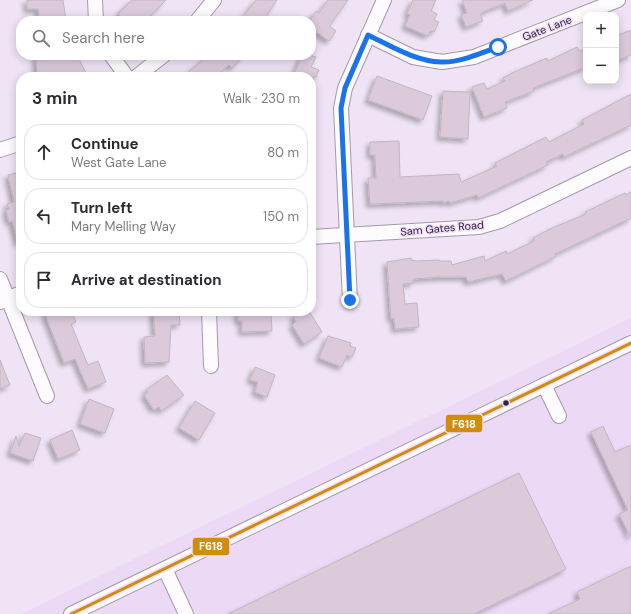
<!DOCTYPE html>
<html lang="en">
<head>
<meta charset="utf-8">
<style>
	body { margin:0; font-family:"DM Sans",sans-serif; background:#f7f7f7; color:#2b2b33 }
	.controls { position:absolute; right:12px; top:12px; display:grid; overflow:hidden; border-radius:8px; box-shadow:0 2px 10px #0003 }
	.controls button { width:36px; height:36px; display:grid; place-items:center; padding:0; border:0; border-bottom:1px solid #e1e1e2; background:#fff; color:#2b2b33; font:20px sans-serif }
	.stop { position:absolute; width:12px; height:12px; margin:-9px; border:3px solid #1a73e8; border-radius:50%; background:#fff }
	.stop.end { background:#1a73e8; border-color:#fff; box-shadow:0 1px 4px #0008 }
	.list { margin:0; padding:0; list-style:none }
	h2 { display:flex; justify-content:space-between; align-items:center; height:52px; margin:0; padding:0 16px; font-size:17px }
	h2 small { font-size:13px; font-weight:400; color:#7c7c81 }
	.list li { display:grid; grid-template-columns:26px 1fr auto; gap:12px; align-items:center; box-sizing:border-box; height:56px; margin:0 8px 8px; padding:0 8px; border:1px solid #e1e1e2; border-radius:16px }
	.list b { display:block; font-size:15px; white-space:nowrap }
	.list p { margin:0; font-size:13px; white-space:nowrap; color:#7c7c81 }
	.list em { font-size:13px; font-style:normal; color:#7c7c81 }
	.icon { flex:none; width:22px; height:22px; fill:none; stroke:currentColor; stroke-width:2; stroke-linecap:round; stroke-linejoin:round }
	.map { position:relative; flex:none; width:631px; height:614px; overflow:hidden }
	.search { position:absolute; background:#fff; box-shadow:0 2px 10px #0003; left:16px; top:16px; width:300px; height:44px; display:flex; align-items:center; gap:10px; box-sizing:border-box; padding:0 14px; border-radius:16px; color:#7c7c81; font-size:15px }
	.panel { position:absolute; background:#fff; box-shadow:0 2px 10px #0003; left:16px; top:72px; width:300px; height:244px; border-radius:16px }
	.map>svg:first-child { display:block }
	.built { fill:#ecd9f6 }
	.building { fill:#dccadb; stroke:#c1b6c2; filter:url(#shadow) }
	.lines { fill:none; stroke-linecap:round; stroke-linejoin:round }
	.minor-casing { stroke:#a39aa7; stroke-width:16 }
	.minor { stroke:#fdfbfe; stroke-width:14 }
	.bus-1-casing { stroke:#f1dcfc; stroke-width:6 }
	.bus-1 { stroke:#cf8d0a; stroke-width:3 }
	.route { stroke:#1a73e8; stroke-width:5 }
	.bus-dot { fill:#302834; stroke:#f1dcfc; stroke-width:1.5 }
	.labels { text-anchor:middle; stroke-width:3; stroke-linejoin:round; paint-order:stroke }
	.street-label { font-size:11px; fill:#302834; stroke:#f1dcfc }
	.line-badge { stroke:#f1dcfc; stroke-width:1.5 }
	.badge-label { font-size:11px; text-anchor:middle; font-weight:bold; fill:#fff }
</style>
</head>
<body>
<div class="map">
<svg width="631" height="614" viewBox="0 0 631 614">
	<defs>
		<filter id="shadow"><feDropShadow dx="-3.5" dy="3.5" stdDeviation="2" flood-color="#0004"/></filter>
	</defs>
	<rect width="100%" height="100%" fill="#efe3f5"/>
	<path class="built" d="M631,318V614H21Z"/>
	<g class="building">
		<path d="M27,0H63L66,21H40L38,9H27Z"/>
		<path d="M132,0H166L145,21H125L118,14Z"/>
		<path d="M256,0H277L263,21H240Z"/>
		<path d="M328,0H348L332,22L330,27L336,31L329,41L311,28V19L316,11L319,13Z"/>
		<path d="M413,0H436L431,11L437,14L434,20L439,22L434,32L430,31L428,36L405,26L410,15L407,14Z"/>
		<path d="M462,0H533L508,11L505,3L485,11L480,14L483,21L466,27L461,15L467,13Z"/>
		<path d="M631,30V55L616,61V36Z"/>
		<path d="M577,47L579,51L586,49V67L533,88L534,91L505,102L507,108L484,117L472,87L484,83L487,89L505,81L503,78L514,72L547,58L548,61Z"/>
		<path d="M36,55H77L86,73L80,77H37Z"/>
		<path d="M208,55H244L232,68L229,65L215,77H194L189,72Z"/>
		<path d="M302,55H310L316,57L311,67L319,70L316,77H301L294,74Z"/>
		<path d="M377,76L432,96L423,120L368,100Z"/>
		<path d="M443,91L470,92L468,139L440,137Z"/>
		<path d="M631,94V125L564,157L563,154L546,162L548,165L478,198L477,195L450,203L449,201L443,203V201L370,204L368,178H376L375,155H370V142L399,141L400,177L459,174L461,182L497,166L495,163L546,137L549,142L584,124L582,120Z"/>
		<path d="M21,172V242L18,243L12,221L9,222L6,210L9,209L7,204L14,202L8,175Z"/>
		<path d="M631,192V218L555,254L556,256L506,281L502,274L468,282L466,277H440L413,279V283L403,284L405,304L417,303L419,327L395,329L394,318L391,319L387,262L411,258V260L417,261L439,260V261H451L452,265L484,256L485,261L506,251L507,254L534,241L533,238L552,228L586,214L585,212L625,193L626,195Z"/>
		<path d="M45,311H72L76,322L71,324L88,365L98,361L106,382L88,389L75,359L64,363L46,317L47,316Z"/>
		<path d="M153,311H179L180,325H171L169,362L145,363L144,337L155,336Z"/>
		<path d="M238,311H266V313H271L272,331L242,332V321H238Z"/>
		<path d="M302,311H309L322,332L304,344L292,325L296,322L293,316Z"/>
		<path d="M328,336L351,343L350,346L356,348L352,357L347,355L342,367L319,358Z"/>
		<path d="M0,360L10,385L0,389Z"/>
		<path d="M255,367L275,375L267,397L255,392L258,382L250,380Z"/>
		<path d="M167,375L184,395L161,411L159,407L154,410L144,395L148,392L146,390Z"/>
		<path d="M89,399L114,409L105,433L80,424Z"/>
		<path d="M195,401L215,413L199,440L179,428Z"/>
		<path d="M603,426L615,452L631,445V538L619,514L628,510L591,432Z"/>
		<path d="M72,430L80,450L58,459L50,440Z"/>
		<path d="M25,433L41,438L33,461L10,453L16,436L19,446Z"/>
		<path d="M519,473L566,569L474,614H228Z"/>
		<path d="M631,566V614H548L580,599L577,592Z"/>
	</g>
	<g class="lines">
		<defs>
			<g id="minor">
				<path d="M95,0L96,21"/>
				<path d="M197,21L214,0"/>
				<path d="M368,35L413,57L442,62L474,57L618,0"/>
				<path d="M111,55L127,77"/>
				<path d="M136,77L164,55"/>
				<path d="M0,150L21,143"/>
				<path d="M311,237L479,227L500,221L631,158"/>
				<path d="M0,279L47,396"/>
				<path d="M350,301L341,108L345,88L384,0"/>
				<path d="M0,302L21,293"/>
				<path d="M209,311L211,366"/>
				<path d="M544,385L559,416"/>
				<path d="M165,569L186,614"/>
				<path d="M71,614L631,343"/>
			</g>
		</defs>
		<use href="#minor" class="minor-casing"/>
		<use href="#minor" class="minor"/>
		<defs>
			<path id="bus-1" d="M71,614L631,343"/>
		</defs>
		<use href="#bus-1" class="bus-1-casing"/>
		<use href="#bus-1" class="bus-1"/>
	</g>
	<g class="lines">
		<path class="route" d="M350,300L341,108L345,88L368,35C391,46 415,61 441,62C458,63 482,53 498,47"/>
	</g>
	<circle class="bus-dot" cx="506" cy="403" r="3.5"/>
	<g class="labels">
		<g class="street-label">
			<text transform="translate(547 28) rotate(-21)" y="4">Gate Lane</text>
			<text transform="translate(442 228) rotate(-5)" y="4">Sam Gates Road</text>
		</g>
	</g>
	<g class="line-badge">
		<rect x="445" y="414" width="38" height="19" rx="4" fill="#cf8d0a"/>
		<rect x="192" y="537" width="38" height="19" rx="4" fill="#cf8d0a"/>
	</g>
	<g class="badge-label">
		<text x="464" y="428">F618</text>
		<text x="211" y="550">F618</text>
	</g>
</svg>
<div class="controls">
<button>+</button>
<button>−</button>
</div>
<div class="stop" style="left:498px;top:47px"></div>
<div class="stop end" style="left:350px;top:300px"></div>
<div class="search"><svg class="icon" aria-label="search" viewBox="0 0 24 24"><circle cx="10" cy="10" r="6"/><path d="M15 15l6 6"/></svg>Search here</div>
<section class="panel">
<h2>3 min<small>Walk · 230 m</small></h2>
<ul class="list">
<li><svg class="icon" aria-label="ahead" viewBox="0 0 24 24"><path d="M12 20V5M6 11l6-6 6 6"/></svg><div><b>Continue</b><p>West Gate Lane</p></div><em>80 m</em></li>
<li><svg class="icon" aria-label="left" viewBox="0 0 24 24"><path d="M17 20v-9H6M10 6l-5 5 5 5"/></svg><div><b>Turn left</b><p>Mary Melling Way</p></div><em>150 m</em></li>
<li><svg class="icon" aria-label="arrive" viewBox="0 0 24 24"><path d="M6 21V4h12l-3 4 3 4H6"/></svg><div><b>Arrive at destination</b></div></li>
</ul>
</section>
</div>
</body>
</html>
